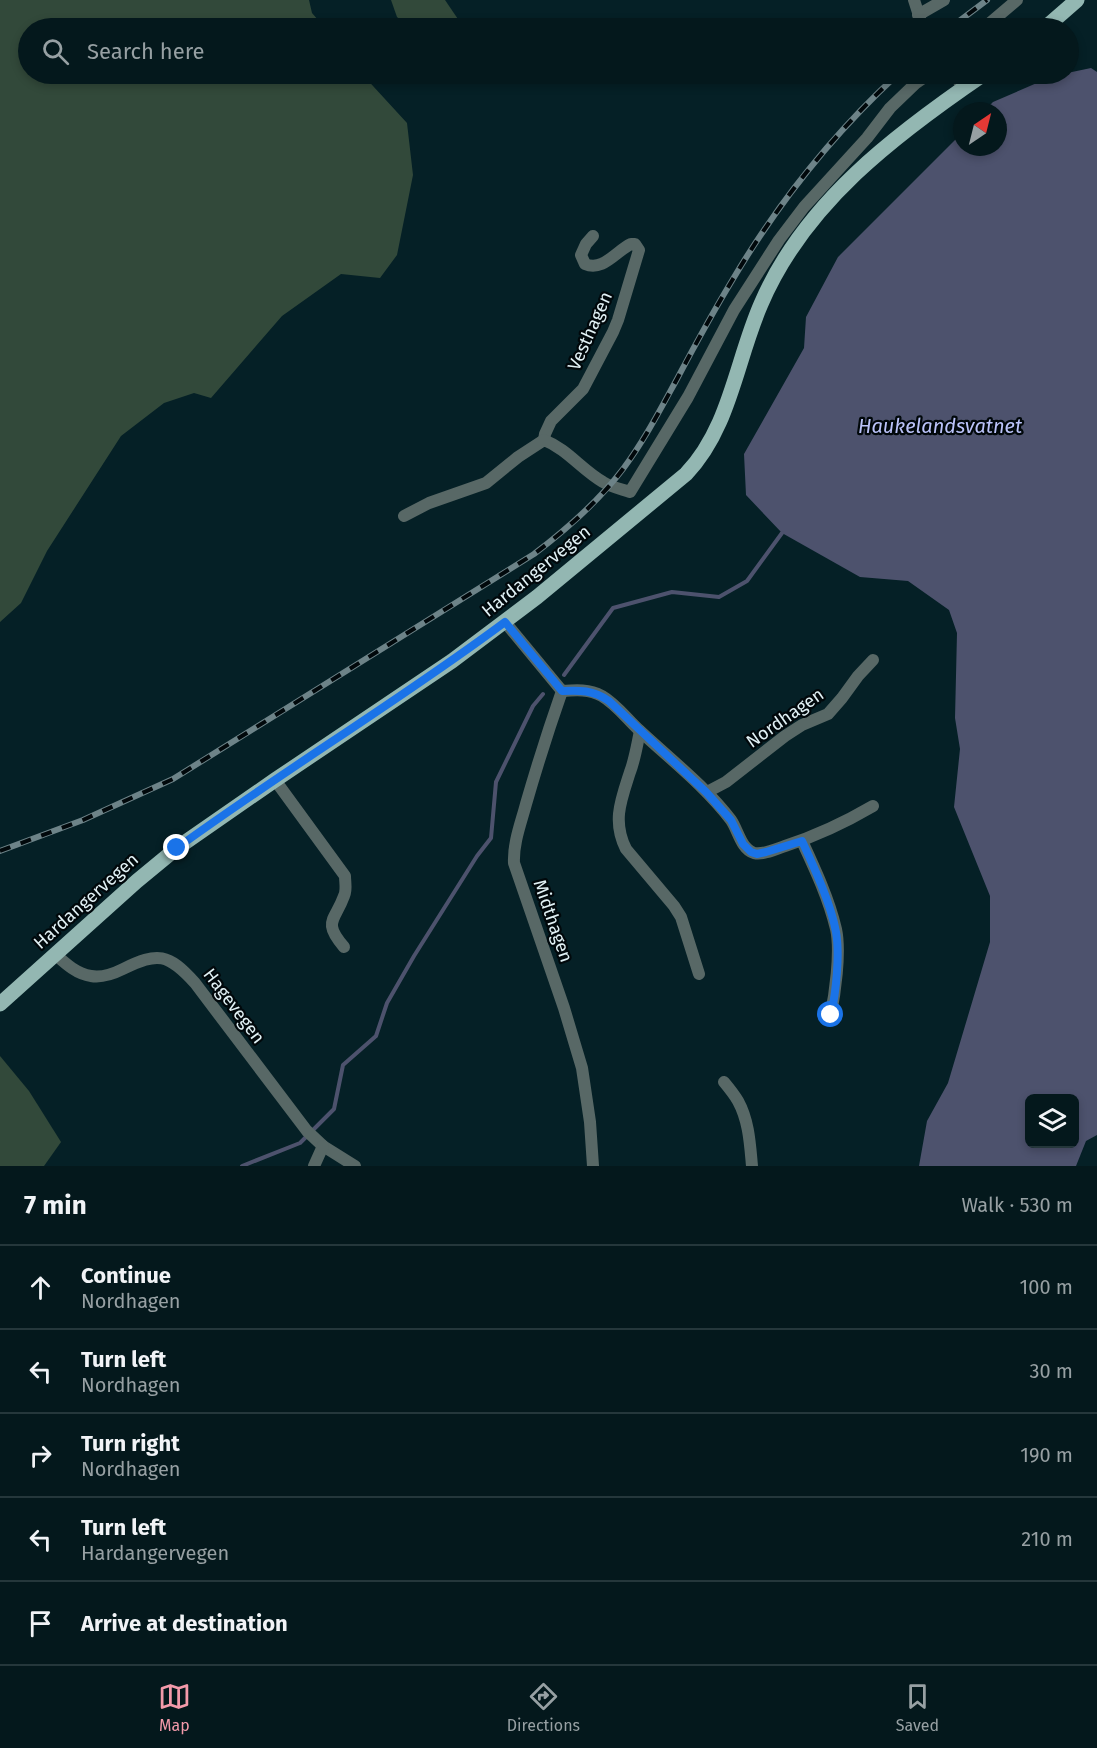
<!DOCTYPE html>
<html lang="en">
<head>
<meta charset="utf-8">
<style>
	body { margin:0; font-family:"Fira Sans",sans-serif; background:#0d2125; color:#f1f3f6 }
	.controls { position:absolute; right:18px; bottom:18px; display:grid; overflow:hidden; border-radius:9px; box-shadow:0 3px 9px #0003 }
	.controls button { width:54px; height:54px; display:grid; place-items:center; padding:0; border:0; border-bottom:2px solid #25373b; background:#04181c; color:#f1f3f6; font:30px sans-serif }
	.compass { position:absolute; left:953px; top:102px; width:54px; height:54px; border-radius:50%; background:#04181c; box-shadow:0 3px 9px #0003; rotate:35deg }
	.stop { position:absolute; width:18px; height:18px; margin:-14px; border:4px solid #1a73e8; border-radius:50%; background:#fff }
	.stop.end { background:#1a73e8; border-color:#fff; box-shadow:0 2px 6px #0008 }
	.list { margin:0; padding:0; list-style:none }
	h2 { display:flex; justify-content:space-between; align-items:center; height:78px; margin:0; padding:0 24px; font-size:26px }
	h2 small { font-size:20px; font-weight:400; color:#97a0a3 }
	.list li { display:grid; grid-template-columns:39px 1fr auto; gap:18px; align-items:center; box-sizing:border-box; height:84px; padding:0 24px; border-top:2px solid #25373b }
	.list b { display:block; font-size:22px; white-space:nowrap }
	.list p { margin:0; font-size:20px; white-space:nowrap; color:#97a0a3 }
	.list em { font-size:20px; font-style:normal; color:#97a0a3 }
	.icon { flex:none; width:33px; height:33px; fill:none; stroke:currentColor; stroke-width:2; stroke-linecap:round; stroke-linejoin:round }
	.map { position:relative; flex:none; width:1097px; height:1166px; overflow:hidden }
	.search { position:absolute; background:#04181c; box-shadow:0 3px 9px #0003; left:18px; right:18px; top:18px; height:66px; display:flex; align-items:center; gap:15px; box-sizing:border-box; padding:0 21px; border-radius:33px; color:#97a0a3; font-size:22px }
	.sheet { height:498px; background:#04181c }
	nav { display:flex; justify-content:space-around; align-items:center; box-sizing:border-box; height:84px; border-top:2px solid #25373b; background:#04181c; font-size:16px; color:#97a0a3 }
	nav a { display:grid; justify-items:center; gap:3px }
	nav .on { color:#f39aaa }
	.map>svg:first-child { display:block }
	.green { fill:#32493a }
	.water { fill:#4d526d; fill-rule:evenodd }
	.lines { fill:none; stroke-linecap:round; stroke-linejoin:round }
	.stream { stroke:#4d526d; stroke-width:4 }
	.minor { stroke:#586866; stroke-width:12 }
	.primary { stroke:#93b7b2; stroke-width:15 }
	.rail-casing { stroke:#6d8388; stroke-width:6 }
	.rail { stroke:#01080b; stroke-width:4; stroke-dasharray:11; stroke-linecap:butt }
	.route { stroke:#1a73e8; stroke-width:8 }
	.labels { text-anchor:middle; stroke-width:4.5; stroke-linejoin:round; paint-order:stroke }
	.street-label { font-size:18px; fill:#e1f1f5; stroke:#01080b }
	.water-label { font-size:20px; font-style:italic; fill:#bbc3f9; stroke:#01080b }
</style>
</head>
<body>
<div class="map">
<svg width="1097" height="1166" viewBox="0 0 1097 1166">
	<rect width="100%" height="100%" fill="#052026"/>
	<g class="green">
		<path d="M0,0H309L312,13L325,28H28V74H362L407,123L413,175L397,255L380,278L341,274L282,316L211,398L194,393L164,403L121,436L47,551L21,603L0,622Z"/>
		<path d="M391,0H445L464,28H410L397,17Z"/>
		<path d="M0,1056L29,1091L61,1142L44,1166H0Z"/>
	</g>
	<path class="water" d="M1091,68L1097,72V1135L1086,1141L1076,1166H919L927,1121L948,1083L990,942V896L954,807L960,749L955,718L957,633L949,610L908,581L860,577L782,533L746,495L744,454L804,348L806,317L838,257L962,133V147H998V111H984L993,102L1053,76ZM1030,1098H1074V1144H1030Z"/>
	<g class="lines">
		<g class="stream">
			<path d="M564,675L613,608L672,592L719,597L747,581L782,533"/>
			<path d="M242,1166L300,1143L334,1109L343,1065L376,1036L387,1003L414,956L477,856L491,838L496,782L533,706L543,694"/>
		</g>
		<g class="minor">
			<path d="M914,0L923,28"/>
			<path d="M918,15L944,0"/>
			<path d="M984,28L1017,0"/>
			<path d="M953,74L964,87"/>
			<path d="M544,440L545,434L551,421L583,389L613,332L618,320L639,250L635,244H631C616,251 603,272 585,264L581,255L586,244L593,236"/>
			<path d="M404,516L429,503L486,483L518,457L544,440C567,449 582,470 603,482C611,487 621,489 630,492L688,397L734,310L779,240L804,207L867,138L890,108L916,83L929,74"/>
			<path d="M505,622L562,691C576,690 589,689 602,696C616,704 627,719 639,730C670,759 705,786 731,820C738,830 741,849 754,853C764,855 776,849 785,846C816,836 844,823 873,806"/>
			<path d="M562,691C549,728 537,766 526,804C521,823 513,843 514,863L564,1008L582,1068L590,1122L593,1166"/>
			<path d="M640,731C637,745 635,759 630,772C621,800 612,821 626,849L674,906L681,917L699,974"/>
			<path d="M275,780L345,876C345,883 347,890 344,896C335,921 322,921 344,947"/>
			<path d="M707,792L726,782L785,736L802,725L828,714L842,698L858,676L873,660"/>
			<path d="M802,841C815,869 829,899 836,929C841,952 835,995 830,1018"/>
			<path d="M56,955C66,964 77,974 91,976C102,978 113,974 123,969C158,952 168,953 195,983L307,1131L323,1146L355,1166"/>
			<path d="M724,1082C729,1088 734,1094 738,1101C749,1121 750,1144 752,1166"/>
			<path d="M314,1166L323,1146"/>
		</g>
		<g class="primary">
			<path d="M1045,28L1077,0"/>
			<path d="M0,1004L137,881L177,848L275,780L452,661L537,597L686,474C730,428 736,361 761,304C804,203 896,134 984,74"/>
		</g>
		<defs>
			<g id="rail">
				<path d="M950,28L987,0"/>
				<path d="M0,851L83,820L173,779L534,554C567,529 598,502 623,469C644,441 660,410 677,379C695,345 713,312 733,279C778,203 833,134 898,74"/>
			</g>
		</defs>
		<use href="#rail" class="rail-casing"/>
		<use href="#rail" class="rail"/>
	</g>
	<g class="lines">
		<path class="route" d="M177,848C284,770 399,701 505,622L562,691C580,690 593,690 609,701L706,792L731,820L743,844L751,852L757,854L766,852L802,841C814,867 831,904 836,932C840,955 836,992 831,1015"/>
	</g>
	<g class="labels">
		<g class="street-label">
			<text transform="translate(590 331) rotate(-66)" y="6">Vesthagen</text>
			<text transform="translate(536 571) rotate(-39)" y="6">Hardangervegen</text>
			<text transform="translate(785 718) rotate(-35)" y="6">Nordhagen</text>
			<text transform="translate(86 901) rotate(-42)" y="6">Hardangervegen</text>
			<text transform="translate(553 921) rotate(71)" y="6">Midthagen</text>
			<text transform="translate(234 1006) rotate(53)" y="6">Hagevegen</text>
		</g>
		<g class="water-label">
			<text x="940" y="433">Haukelandsvatnet</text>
		</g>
	</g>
</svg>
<div class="controls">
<button><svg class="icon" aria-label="layers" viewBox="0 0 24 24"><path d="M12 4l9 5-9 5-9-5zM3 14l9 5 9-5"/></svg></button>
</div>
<svg class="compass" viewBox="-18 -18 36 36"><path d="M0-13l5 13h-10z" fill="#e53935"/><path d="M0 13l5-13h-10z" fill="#97a0a3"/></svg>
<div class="stop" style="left:831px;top:1015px"></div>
<div class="stop end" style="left:177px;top:848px"></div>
<div class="search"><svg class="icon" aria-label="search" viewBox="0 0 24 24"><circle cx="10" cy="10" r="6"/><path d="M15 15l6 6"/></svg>Search here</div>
</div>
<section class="sheet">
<h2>7 min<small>Walk · 530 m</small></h2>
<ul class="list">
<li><svg class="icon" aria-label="ahead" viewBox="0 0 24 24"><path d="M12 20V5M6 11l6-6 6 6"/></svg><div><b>Continue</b><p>Nordhagen</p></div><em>100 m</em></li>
<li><svg class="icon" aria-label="left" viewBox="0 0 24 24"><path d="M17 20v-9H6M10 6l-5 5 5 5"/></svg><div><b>Turn left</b><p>Nordhagen</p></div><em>30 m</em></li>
<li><svg class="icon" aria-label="right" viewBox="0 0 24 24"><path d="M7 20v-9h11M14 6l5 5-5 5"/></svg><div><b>Turn right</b><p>Nordhagen</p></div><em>190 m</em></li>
<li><svg class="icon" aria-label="left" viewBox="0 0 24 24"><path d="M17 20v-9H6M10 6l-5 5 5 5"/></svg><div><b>Turn left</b><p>Hardangervegen</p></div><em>210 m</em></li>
<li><svg class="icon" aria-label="arrive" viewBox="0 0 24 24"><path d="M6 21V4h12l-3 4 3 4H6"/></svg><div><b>Arrive at destination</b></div></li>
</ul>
</section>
<nav>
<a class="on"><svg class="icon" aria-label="map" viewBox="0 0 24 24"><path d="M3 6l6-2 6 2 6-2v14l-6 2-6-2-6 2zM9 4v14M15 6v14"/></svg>Map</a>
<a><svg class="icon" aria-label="directions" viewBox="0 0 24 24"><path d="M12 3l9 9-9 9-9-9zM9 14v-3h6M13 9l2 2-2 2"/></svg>Directions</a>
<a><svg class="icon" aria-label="saved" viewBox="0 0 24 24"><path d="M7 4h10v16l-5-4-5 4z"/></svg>Saved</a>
</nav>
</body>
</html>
